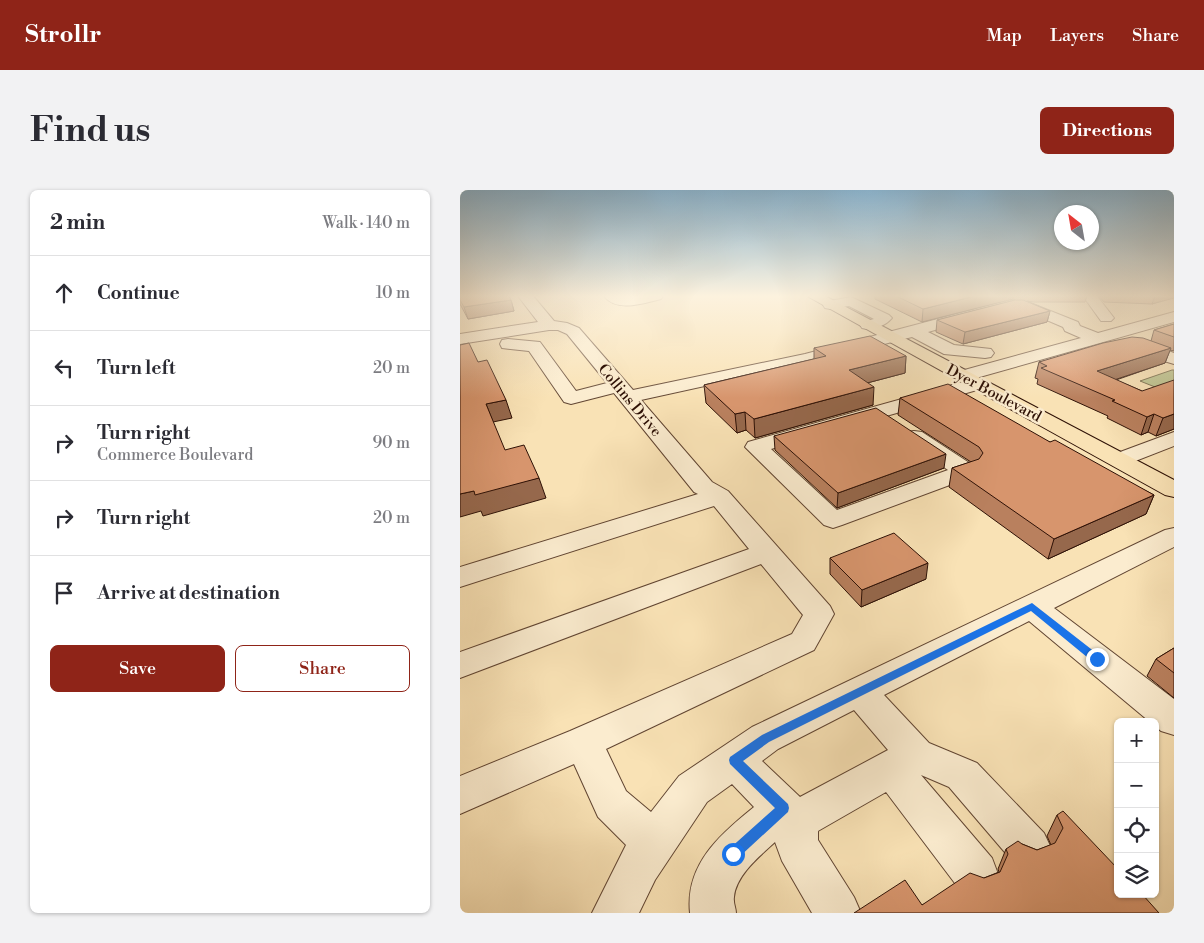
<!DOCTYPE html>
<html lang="en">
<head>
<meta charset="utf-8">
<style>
	body { margin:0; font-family:"Libre Bodoni",serif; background:#f2f2f3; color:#2b2b33 }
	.controls { position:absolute; right:15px; bottom:15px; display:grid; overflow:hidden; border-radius:8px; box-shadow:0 1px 4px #0004 }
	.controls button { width:45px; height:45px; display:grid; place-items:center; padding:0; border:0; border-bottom:1px solid #e1e1e2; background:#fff; color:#2b2b33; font:25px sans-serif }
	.compass { position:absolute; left:594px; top:15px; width:45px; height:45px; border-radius:50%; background:#fff; box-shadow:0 1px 4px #0004; rotate:329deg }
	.stop { position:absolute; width:15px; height:15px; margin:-11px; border:4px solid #1a73e8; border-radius:50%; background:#fff }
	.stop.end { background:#1a73e8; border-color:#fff; box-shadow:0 1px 5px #0008 }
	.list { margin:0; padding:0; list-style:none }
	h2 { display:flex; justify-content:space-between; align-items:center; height:65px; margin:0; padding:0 20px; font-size:21px }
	h2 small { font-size:16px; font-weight:400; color:#7c7c81 }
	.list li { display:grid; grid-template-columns:32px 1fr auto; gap:15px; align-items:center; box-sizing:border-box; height:75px; padding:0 20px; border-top:1px solid #e1e1e2 }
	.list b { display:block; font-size:19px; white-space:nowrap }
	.list p { margin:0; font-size:16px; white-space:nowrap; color:#7c7c81 }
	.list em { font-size:16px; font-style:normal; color:#7c7c81 }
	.actions { display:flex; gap:10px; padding:15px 20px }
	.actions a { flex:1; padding:11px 0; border:1px solid #8f2418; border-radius:8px; text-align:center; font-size:18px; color:#8f2418 }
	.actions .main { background:#8f2418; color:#fff }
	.icon { flex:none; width:28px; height:28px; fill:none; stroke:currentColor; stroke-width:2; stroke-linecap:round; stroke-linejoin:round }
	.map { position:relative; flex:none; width:714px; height:723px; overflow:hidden; border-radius:8px }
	header { display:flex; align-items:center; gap:30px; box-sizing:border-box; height:70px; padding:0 25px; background:#8f2418; color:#fff }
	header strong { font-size:24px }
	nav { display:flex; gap:28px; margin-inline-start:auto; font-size:18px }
	.intro { display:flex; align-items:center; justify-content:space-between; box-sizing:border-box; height:120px; padding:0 30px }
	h1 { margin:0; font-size:35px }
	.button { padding:12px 22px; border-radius:8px; background:#8f2418; color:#fff; font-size:18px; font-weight:700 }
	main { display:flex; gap:30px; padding:0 30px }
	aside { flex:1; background:#fff; border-radius:8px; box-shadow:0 1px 4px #0004 }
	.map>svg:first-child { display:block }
	.green { fill:#bbc48f; stroke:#746a4a }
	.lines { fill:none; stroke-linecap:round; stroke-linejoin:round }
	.minor-casing { stroke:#614532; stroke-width:2 }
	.major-casing { stroke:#2e1106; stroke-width:2 }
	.minor { fill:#fbeccf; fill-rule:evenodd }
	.major { fill:#f9e2b5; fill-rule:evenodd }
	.wall { fill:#b9805e; stroke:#2e1106 }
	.shaded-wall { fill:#96684c; stroke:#2e1106 }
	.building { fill:#d7956d; stroke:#2e1106 }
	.route { fill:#1a73e8 }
	.labels { text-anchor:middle; stroke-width:5; stroke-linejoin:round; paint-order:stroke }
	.far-street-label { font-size:15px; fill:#2e1106; stroke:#fbeccf }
</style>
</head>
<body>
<header>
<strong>Strollr</strong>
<nav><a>Map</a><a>Layers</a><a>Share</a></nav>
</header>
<div class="intro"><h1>Find us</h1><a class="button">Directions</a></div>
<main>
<aside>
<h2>2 min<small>Walk · 140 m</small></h2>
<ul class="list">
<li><svg class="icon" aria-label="ahead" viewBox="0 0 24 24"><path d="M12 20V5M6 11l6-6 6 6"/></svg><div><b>Continue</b></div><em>10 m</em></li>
<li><svg class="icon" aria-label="left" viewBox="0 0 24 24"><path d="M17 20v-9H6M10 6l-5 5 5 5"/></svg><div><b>Turn left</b></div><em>20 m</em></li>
<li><svg class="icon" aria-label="right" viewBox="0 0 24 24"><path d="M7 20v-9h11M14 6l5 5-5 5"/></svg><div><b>Turn right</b><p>Commerce Boulevard</p></div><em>90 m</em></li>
<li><svg class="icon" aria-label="right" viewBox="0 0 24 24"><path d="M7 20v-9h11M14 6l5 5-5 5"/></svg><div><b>Turn right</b></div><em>20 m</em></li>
<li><svg class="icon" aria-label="arrive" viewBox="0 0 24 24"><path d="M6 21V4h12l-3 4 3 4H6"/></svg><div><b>Arrive at destination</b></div></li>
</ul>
<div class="actions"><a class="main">Save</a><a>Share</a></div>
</aside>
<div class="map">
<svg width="714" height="723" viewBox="0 0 714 723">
	<rect width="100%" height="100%" fill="#f9e2b5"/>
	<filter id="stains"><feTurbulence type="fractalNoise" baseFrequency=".004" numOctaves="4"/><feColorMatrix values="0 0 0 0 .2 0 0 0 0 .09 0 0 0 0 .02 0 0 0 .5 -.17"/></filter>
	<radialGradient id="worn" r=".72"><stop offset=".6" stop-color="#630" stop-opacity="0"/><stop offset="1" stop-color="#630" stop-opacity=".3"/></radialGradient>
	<path class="green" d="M712,180H714V195L700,199L680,191Z"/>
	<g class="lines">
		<defs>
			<g id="minor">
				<path d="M58,106H73L94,131L107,133L119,138L173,200L345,164L512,120L517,122L520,125L517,128L468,142L494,155L531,159L534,163L531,167L525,168L484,164L452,147L345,174L181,210L252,292L268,301L370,416L374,424L354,460L146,559L166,601L191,622L219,586L292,537L705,340L714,338V357L594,418L714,509V545L701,541L695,536V532H690L569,431L424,505L469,553L517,573L584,643L591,658L584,673L569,679L554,673L489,597L461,585L532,668L538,684L532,700L516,706L500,700L426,602L358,641V650L394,707L401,723H352L322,671L315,652C300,666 276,685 274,707C273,713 276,718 276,723H230C225,675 259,645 294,617L272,594L247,612L195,690L179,723H132L166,655L138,627L114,574L0,624V586L110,541L332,444L343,425L301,374L0,488V462L289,359L254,316L0,397V377L238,304L234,302L154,203L111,214L104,212L69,161L42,158L40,154L42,150L48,149L80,152L116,201L147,193L107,144L98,140H89L0,154V144L78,132ZM394,520L428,560L340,607L302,571L318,559Z"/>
				<path d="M144,106H203L201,109C184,113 157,123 144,106Z"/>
				<path d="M623,106H637L654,128L651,131H641Z"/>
				<path d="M391,107L429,125L432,128C425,136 413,141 402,138L400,135L402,132L414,129L389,116L370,119L365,118L363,115L365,112Z"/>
				<path d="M554,111L568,112L618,132L620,136L638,143L714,122V132L509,190L503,191L497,190L494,186L497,182L621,148L605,141L603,137L561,119L549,118L547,115L549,112Z"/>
				<path d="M673,151L687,153L714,163V174L667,160L665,156L667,152Z"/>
				<path d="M517,188L524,190L526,194L524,198L311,259L377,320L488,280L446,252L443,247L446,242L454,241L462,242L514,276L518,281L514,286L382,335L373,338L364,335L285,257L288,252Z"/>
				<path d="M714,242V256L660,277L652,275L649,270L652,265Z"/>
			</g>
			<path id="major" d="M347,106H365L714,290V307L705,305Z"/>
		</defs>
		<use href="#minor" class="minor-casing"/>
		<use href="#major" class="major-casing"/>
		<use href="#minor" class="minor"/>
		<use href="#major" class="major"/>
	</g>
	<g class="wall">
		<path d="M0,106L51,110L54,121L8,129L0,114Z"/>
		<path d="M415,106H627L625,112H574L567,111L590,121L587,132L503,154L476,142L477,130L555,110L553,109L462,132L415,109Z"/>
		<path d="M639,106H714L692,114L644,112Z"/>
		<path d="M714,134V161L710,160L705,173L656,190L682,201L714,239L696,246L688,242L681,245L647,228L648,226L577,194L578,189L575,188L579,172L691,151L694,140Z"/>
		<path d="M354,158L446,166L445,183L407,193L413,215L295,248L286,240L277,243L246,213L244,195L354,169Z"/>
		<path d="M440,208L590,252L694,305L686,324L588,369L489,297L492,278L511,272L438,225Z"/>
		<path d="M314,246L484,278L377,318L315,260Z"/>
		<path d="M370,368L466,389L401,417L370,384Z"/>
		<path d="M714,458V508L687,486L696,469Z"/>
		<path d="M597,625L699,723L462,715L524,688L539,682L538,679L546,659L562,654L577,660L591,655L587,646Z"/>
	</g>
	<g class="shaded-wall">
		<path d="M515,106H553V109L462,132L463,119Z"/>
		<path d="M695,106H714V108L692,114Z"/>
		<path d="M51,110L54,121L8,129L4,117Z"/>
		<path d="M590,121L587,132L503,154L505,142Z"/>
		<path d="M711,158L705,173L633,197L637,181Z"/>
		<path d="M446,166L445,183L388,198L389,180Z"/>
		<path d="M414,197L413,215L295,248L294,229Z"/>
		<path d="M46,210L52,228L33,232L26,214Z"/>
		<path d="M285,222L286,240L277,243L275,224Z"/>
		<path d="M694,224L688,242L681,245L687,227Z"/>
		<path d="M714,224V239L696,246L703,228Z"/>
		<path d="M486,264L484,278L377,318L378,303Z"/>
		<path d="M79,288L86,308L23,326L21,321L0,327V304L14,301Z"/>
		<path d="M694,305L686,324L588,369L594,349Z"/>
		<path d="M468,373L466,389L401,417L402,400Z"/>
	</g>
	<g class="building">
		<path d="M0,106H49L51,110L4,117L0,110Z"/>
		<path d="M436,106H515L463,119Z"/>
		<path d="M555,110H563L590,121L505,142L477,130Z"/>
		<path d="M714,134V147L694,140Z"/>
		<path d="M410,146L446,166L389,180L414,197L294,229L285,222L275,224L244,195L366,166L354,158Z"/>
		<path d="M672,147L683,148L711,158L637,181L682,201L714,190V224L703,228L694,224L687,227L652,211L655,210L581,178L587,176L579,172L643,153Z"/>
		<path d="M9,153L18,172L27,170L46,210L26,214L45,260L64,255L79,288L15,305L14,301L0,304V155Z"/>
		<path d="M488,194L590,252L595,250L694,305L594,349L492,278L519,269L523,263L519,257L440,208Z"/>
		<path d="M416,218L486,264L378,303L314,246Z"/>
		<path d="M434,343L468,373L402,400L370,368Z"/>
		<path d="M714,458V483L696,469Z"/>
		<path d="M603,621L658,679V704H682L699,723H394L445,690L462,715L510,683L524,688L540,682L548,664L546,659L558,651L562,654L577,660L595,653L603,638L597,625Z"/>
	</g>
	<linearGradient id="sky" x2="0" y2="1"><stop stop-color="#8bb7d4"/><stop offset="0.51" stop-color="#fcf2de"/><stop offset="1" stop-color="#fcf2de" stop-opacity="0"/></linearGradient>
	<rect width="714" height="208" fill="url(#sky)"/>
	<path class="route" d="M572,413L640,466V472H633L571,421L309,552L283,571L328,614L329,618L328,622L277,669L273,671L268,669L266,664L268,660L315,618L270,574L269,570L270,567L302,545Z"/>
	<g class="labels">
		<g class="far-street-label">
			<text transform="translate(534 203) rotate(28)" y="5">Dyer Boulevard</text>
			<text transform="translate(170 210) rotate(50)" y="5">Collins Drive</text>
		</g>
	</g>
	<rect width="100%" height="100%" filter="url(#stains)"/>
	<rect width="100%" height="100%" fill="url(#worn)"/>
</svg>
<div class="controls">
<button>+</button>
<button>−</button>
<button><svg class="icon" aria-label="locate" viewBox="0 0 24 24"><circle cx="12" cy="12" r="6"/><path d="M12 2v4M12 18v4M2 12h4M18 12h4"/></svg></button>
<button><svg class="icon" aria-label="layers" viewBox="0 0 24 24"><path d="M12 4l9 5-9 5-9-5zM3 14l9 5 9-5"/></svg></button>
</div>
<svg class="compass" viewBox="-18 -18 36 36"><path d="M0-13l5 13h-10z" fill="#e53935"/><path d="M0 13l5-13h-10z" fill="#7c7c81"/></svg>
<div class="stop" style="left:273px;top:664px"></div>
<div class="stop end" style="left:637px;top:469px"></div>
</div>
</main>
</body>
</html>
